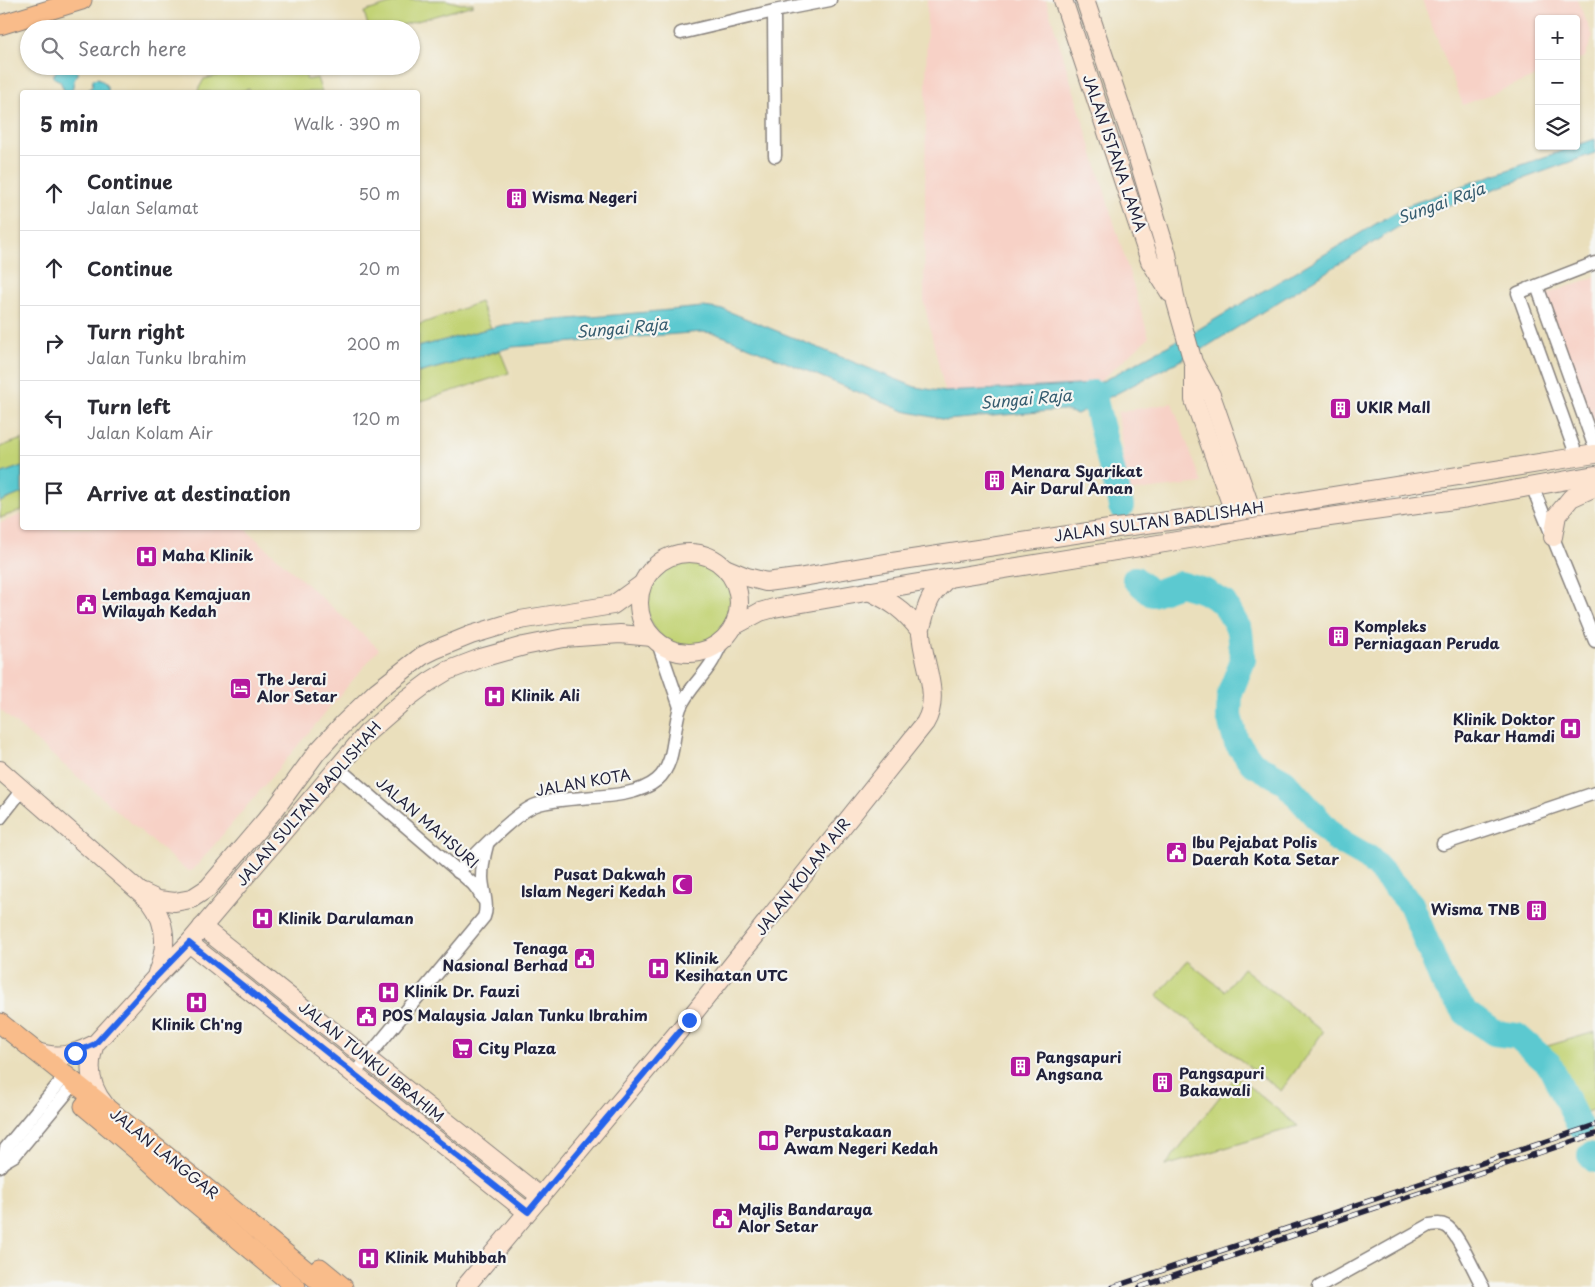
<!DOCTYPE html>
<html lang="en">
<head>
<meta charset="utf-8">
<style>
	body { margin:0; font-family:"Playpen Sans",sans-serif; background:#f2f2f3; color:#2b2b33 }
	.controls { position:absolute; right:15px; top:15px; display:grid; overflow:hidden; border-radius:5px; box-shadow:0 1px 4px #0004 }
	.controls button { width:45px; height:45px; display:grid; place-items:center; padding:0; border:0; border-bottom:1px solid #e1e1e2; background:#fff; color:#2b2b33; font:25px sans-serif }
	.stop { position:absolute; width:15px; height:15px; margin:-11px; border:4px solid #2563eb; border-radius:50%; background:#fff }
	.stop.end { background:#2563eb; border-color:#fff; box-shadow:0 1px 5px #0008 }
	.list { margin:0; padding:0; list-style:none }
	h2 { display:flex; justify-content:space-between; align-items:center; height:65px; margin:0; padding:0 20px; font-size:21px }
	h2 small { font-size:16px; font-weight:400; color:#7c7c81 }
	.list li { display:grid; grid-template-columns:32px 1fr auto; gap:15px; align-items:center; box-sizing:border-box; height:75px; padding:0 20px; border-top:1px solid #e1e1e2 }
	.list b { display:block; font-size:19px; white-space:nowrap }
	.list p { margin:0; font-size:16px; white-space:nowrap; color:#7c7c81 }
	.list em { font-size:16px; font-style:normal; color:#7c7c81 }
	.icon { flex:none; width:28px; height:28px; fill:none; stroke:currentColor; stroke-width:2; stroke-linecap:round; stroke-linejoin:round }
	.map { position:relative; flex:none; width:1595px; height:1287px; overflow:hidden }
	.search { position:absolute; background:#fff; box-shadow:0 1px 4px #0004; left:20px; top:20px; width:400px; height:55px; display:flex; align-items:center; gap:12px; box-sizing:border-box; padding:0 18px; border-radius:28px; color:#7c7c81; font-size:19px }
	.panel { position:absolute; background:#fff; box-shadow:0 1px 4px #0004; left:20px; top:90px; width:400px; height:440px; border-radius:5px }
	.map>svg:first-child { display:block }
	.built { fill:#f7d1c6 }
	.green { fill:#c2d375; stroke:#727a58 }
	.water { fill:#5bc9d0; stroke:#3e7686 }
	.lines { fill:none; stroke-linecap:round; stroke-linejoin:round }
	.river { stroke:#5bc9d0; stroke-width:26 }
	.street-casing { stroke:#86807c; stroke-width:15 }
	.secondary-casing { stroke:#86807c; stroke-width:20 }
	.primary-casing { stroke:#86807c; stroke-width:21 }
	.street { stroke:#fff; stroke-width:12 }
	.secondary { stroke:#fde4d0; stroke-width:18 }
	.primary { stroke:#f9bc8a; stroke-width:19 }
	.rail-casing { stroke:#22223b; stroke-width:5.5 }
	.rail { stroke:#f6f6f2; stroke-width:4; stroke-dasharray:11; stroke-linecap:butt }
	.route { stroke:#2563eb; stroke-width:6 }
	.labels { text-anchor:middle; stroke-width:4.5; stroke-linejoin:round; paint-order:stroke }
	.street-label { font-size:15px; fill:#22223b; stroke:#f6f6f2 }
	.poi-label { font-size:15px; font-weight:bold; fill:#22223b; stroke:#f6f6f2; text-anchor:start }
	.water-label { font-size:16px; font-style:italic; fill:#365c6f; stroke:#f6f6f2 }
</style>
</head>
<body>
<div class="map">
<svg width="1595" height="1287" viewBox="0 0 1595 1287">
	<rect width="100%" height="100%" fill="#f6f6f2"/>
	<filter id="ink" filterUnits="userSpaceOnUse"><feTurbulence type="fractalNoise" baseFrequency=".02" numOctaves="2"/><feDisplacementMap in="SourceGraphic" scale="10" xChannelSelector="R" yChannelSelector="G"/><feConvolveMatrix kernelMatrix="1 2 1 2 8 2 1 2 1" color-interpolation-filters="sRGB"/></filter>
	<filter id="wash" filterUnits="userSpaceOnUse"><feTurbulence type="fractalNoise" baseFrequency=".0096" numOctaves="4" result="noise"/><feDisplacementMap in="SourceGraphic" scale="20" xChannelSelector="R" yChannelSelector="G"/><feGaussianBlur stdDeviation="1.12" result="paint"/><feColorMatrix in="noise" values="0 0 0 0 0 0 0 0 0 0 0 0 0 0 0 0 0 1.4 0 .05"/><feComposite in="paint" operator="in"/></filter>
	<g filter="url(#wash)">
		<rect width="100%" height="100%" fill="#eadfbc"/>
		<g class="built">
			<path d="M927,0H1046L1149,337L1097,384L945,392L924,303Z"/>
			<path d="M1422,0H1577L1593,36L1585,57L1576,60V19H1539V75L1463,105Z"/>
			<path d="M1595,277V420L1590,422L1544,295Z"/>
			<path d="M1172,403L1202,483L1127,492L1118,412Z"/>
			<path d="M22,514V528H244L379,649L193,870L189,871L180,865L0,710V523Z"/>
		</g>
		<g class="green">
			<path d="M402,0H446L461,4L473,3V5L389,29H369L364,12Z"/>
			<path d="M256,66H303L307,80L317,78L322,92H250L249,89L237,92H197L204,79Z"/>
			<path d="M480,302L491,328L418,347V325Z"/>
			<path d="M500,351L509,373L418,402V373Z"/>
			<path d="M22,439V466L0,474V447Z"/>
			<path d="M22,493V510L0,518V502Z"/>
			<circle cx="690" cy="604" r="43"/>
			<path d="M1187,961L1225,991L1243,968L1323,1032L1281,1091L1157,996Z"/>
			<path d="M1595,1032V1109L1578,1115L1544,1047Z"/>
			<path d="M1236,1076L1298,1126L1165,1166Z"/>
		</g>
		<g class="water">
			<path d="M61,67L74,68L79,73C71,79 75,86 71,92H65L60,81L53,77L55,72Z"/>
			<path d="M98,78L105,83L109,92H86L92,87L93,79Z"/>
			<path d="M1595,139V153L1411,219L1206,347L1077,414L1062,410L946,420L904,411L725,337L714,333L702,332L512,347L418,373V347L503,325L703,307L725,310L915,387L945,392L1097,384L1199,329L1406,206Z"/>
			<path d="M22,466V493L0,502V474Z"/>
		</g>
		<g class="lines">
			<g class="river">
				<path d="M1093,393L1121,506"/>
				<path d="M1135,579L1152,594L1180,584L1204,591L1224,603L1240,631L1243,660L1230,693L1229,716L1236,741L1252,763L1284,781L1336,839L1369,858L1411,904L1442,980L1466,1013L1494,1033L1517,1036L1549,1064L1579,1125"/>
				<path d="M1590,1155L1595,1160"/>
			</g>
		</g>
	</g>
	<g filter="url(#ink)">
		<g class="lines">
			<defs>
				<g id="street">
					<path d="M774,11L775,156"/>
					<path d="M681,33L774,11L830,0"/>
					<path d="M1537,286L1595,448"/>
					<path d="M1577,457L1518,293L1595,263"/>
					<path d="M1532,486L1595,641"/>
					<path d="M658,643L680,707"/>
					<path d="M338,768L473,884L477,889L483,899"/>
					<path d="M0,818L22,790"/>
					<path d="M1443,844L1595,793"/>
					<path d="M458,872C476,855 514,813 536,805C571,793 630,803 657,780C677,763 672,730 680,708C686,692 703,677 712,662C716,655 719,648 723,641"/>
					<path d="M354,1074L484,917C489,905 482,889 482,877C482,866 484,856 487,845"/>
					<path d="M3,1162L15,1155L75,1083"/>
					<path d="M0,1166L3,1162L6,1148L66,1075"/>
					<path d="M1319,1287L1430,1225C1436,1224 1441,1223 1446,1226C1458,1232 1475,1274 1483,1287"/>
				</g>
				<g id="secondary">
					<path d="M1063,0L1150,261L1170,293"/>
					<path d="M1085,0L1135,149L1167,254L1176,302L1193,362L1211,395L1251,509"/>
					<path d="M1194,365V400L1234,512"/>
					<path d="M1553,537L1557,515L1571,498L1595,487"/>
					<circle cx="689" cy="603" r="50"/>
					<path d="M725,568L747,577L766,582L797,578L891,562L1088,532L1234,512L1595,454"/>
					<path d="M869,591C893,603 904,610 920,631"/>
					<path d="M734,626L760,612L774,608L912,584L1220,534L1264,526L1468,498L1595,475"/>
					<path d="M0,770L150,901C167,923 168,947 157,973"/>
					<path d="M143,893L158,900L175,902L191,899L208,888L276,808L317,752L342,725L377,691L422,656L434,650L471,635L520,620L613,605L642,584"/>
					<path d="M202,927L541,1197"/>
					<path d="M189,943L527,1212"/>
					<path d="M34,1051C59,1060 72,1055 95,1044"/>
					<path d="M105,1105C90,1087 87,1066 95,1044L155,978L189,943L367,733L405,700L429,682L447,671L481,658L524,646L564,638L620,634L652,637"/>
					<path d="M465,1287L689,1019L925,723C942,695 922,662 921,632C920,628 923,622 924,617C929,597 933,593 948,578"/>
				</g>
				<g id="primary">
					<path d="M0,25L82,0"/>
					<path d="M0,1023L195,1179L326,1287"/>
					<path d="M84,1106L146,1158L187,1196L296,1287"/>
					<path d="M320,1268L343,1287"/>
				</g>
			</defs>
			<use href="#street" class="street-casing"/>
			<use href="#secondary" class="secondary-casing"/>
			<use href="#primary" class="primary-casing"/>
			<use href="#street" class="street"/>
			<use href="#secondary" class="secondary"/>
			<use href="#primary" class="primary"/>
			<defs>
				<g id="rail">
					<path d="M1113,1287L1595,1125"/>
					<path d="M1140,1287L1595,1134"/>
				</g>
			</defs>
			<use href="#rail" class="rail-casing"/>
			<use href="#rail" class="rail"/>
		</g>
	</g>
	<g class="lines" filter="url(#ink)">
		<path class="route" d="M75,1053L95,1044L155,978L189,943L528,1212L689,1020"/>
	</g>
	<defs>
		<symbol id="building-square" viewBox="-11 -11 22 22"><rect x="-9" y="-9" width="18" height="18" rx="4" fill="#b5179e" stroke="#f6f6f2"/><path d="M-4-6H4V6H1V3H-1V6H-4ZM-2.5-4.3h1.7v1.8h-1.7ZM.8-4.3h1.7v1.8H.8ZM-2.5-1h1.7V.8h-1.7ZM.8-1h1.7V.8H.8Z" fill="#fff"/></symbol>
		<symbol id="hospital-square" viewBox="-11 -11 22 22"><rect x="-9" y="-9" width="18" height="18" rx="4" fill="#b5179e" stroke="#f6f6f2"/><path d="M-5-5h3v3.5h4V-5h3V5h-3V1.5h-4V5h-3Z" fill="#fff"/></symbol>
		<symbol id="civic-square" viewBox="-11 -11 22 22"><rect x="-9" y="-9" width="18" height="18" rx="4" fill="#b5179e" stroke="#f6f6f2"/><path d="M-.6-6.5H3V-4.5H.6V-3L4-1V1h2V6H-6V1h2V-1L-.6-3ZM-1.2 2.5V6h2.4V2.5Z" fill="#fff"/></symbol>
		<symbol id="hotel-square" viewBox="-11 -11 22 22"><rect x="-9" y="-9" width="18" height="18" rx="4" fill="#b5179e" stroke="#f6f6f2"/><path d="M-6-4.5h1.5V1H6V5H4.5V3h-9V5H-6ZM-4 0a1.8 1.8 0 1 1 3.6 0ZM.5 0V-2.5h3Q6-2.5 6 0Z" fill="#fff"/></symbol>
		<symbol id="mosque-square" viewBox="-11 -11 22 22"><rect x="-9" y="-9" width="18" height="18" rx="4" fill="#b5179e" stroke="#f6f6f2"/><path d="M3.5-4.9A6 6 0 1 0 3.5 4.9A5 5 0 1 1 3.5-4.9Z" fill="#fff"/></symbol>
		<symbol id="supermarket-square" viewBox="-11 -11 22 22"><rect x="-9" y="-9" width="18" height="18" rx="4" fill="#b5179e" stroke="#f6f6f2"/><path d="M-6-5.5h2.5l.6 2H6L4.5 2H-2.5L-4.4-4H-6ZM-1.5 3.2a1.3 1.3 0 1 0 .1 0ZM3 3.2a1.3 1.3 0 1 0 .1 0Z" fill="#fff"/></symbol>
		<symbol id="library-square" viewBox="-11 -11 22 22"><rect x="-9" y="-9" width="18" height="18" rx="4" fill="#b5179e" stroke="#f6f6f2"/><path d="M-6-4Q-3-5.5-.7-3.5V5Q-3 3-6 4ZM6-4Q3-5.5 .7-3.5V5Q3 3 6 4Z" fill="#fff"/></symbol>
	</defs>
	<g fill-rule="evenodd">
		<use href="#building-square" x="504" y="186" width="25" height="25"/>
		<use href="#building-square" x="1328" y="396" width="25" height="25"/>
		<use href="#building-square" x="982" y="468" width="25" height="25"/>
		<use href="#hospital-square" x="134" y="544" width="25" height="25"/>
		<use href="#civic-square" x="74" y="592" width="25" height="25"/>
		<use href="#building-square" x="1326" y="624" width="25" height="25"/>
		<use href="#hotel-square" x="228" y="676" width="25" height="25"/>
		<use href="#hospital-square" x="482" y="684" width="25" height="25"/>
		<use href="#hospital-square" x="1558" y="716" width="25" height="25"/>
		<use href="#civic-square" x="1164" y="840" width="25" height="25"/>
		<use href="#mosque-square" x="670" y="872" width="25" height="25"/>
		<use href="#building-square" x="1524" y="898" width="25" height="25"/>
		<use href="#hospital-square" x="250" y="906" width="25" height="25"/>
		<use href="#civic-square" x="572" y="946" width="25" height="25"/>
		<use href="#hospital-square" x="646" y="956" width="25" height="25"/>
		<use href="#hospital-square" x="376" y="980" width="25" height="25"/>
		<use href="#hospital-square" x="184" y="990" width="25" height="25"/>
		<use href="#civic-square" x="354" y="1004" width="25" height="25"/>
		<use href="#supermarket-square" x="450" y="1036" width="25" height="25"/>
		<use href="#building-square" x="1008" y="1054" width="25" height="25"/>
		<use href="#building-square" x="1150" y="1070" width="25" height="25"/>
		<use href="#library-square" x="756" y="1128" width="25" height="25"/>
		<use href="#civic-square" x="710" y="1206" width="25" height="25"/>
		<use href="#hospital-square" x="356" y="1246" width="25" height="25"/>
	</g>
	<g class="labels">
		<g class="street-label">
			<text transform="translate(1114 153) rotate(71)" y="5">JALAN ISTANA LAMA</text>
			<text transform="translate(1159 522) rotate(-8)" y="5">JALAN SULTAN BADLISHAH</text>
			<text transform="translate(583 783) rotate(-10)" y="5">JALAN KOTA</text>
			<text transform="translate(309 804) rotate(-49)" y="5">JALAN SULTAN BADLISHAH</text>
			<text transform="translate(427 823) rotate(41)" y="5">JALAN MAHSURI</text>
			<text transform="translate(803 877) rotate(-52)" y="5">JALAN KOLAM AIR</text>
			<text transform="translate(371 1062) rotate(39)" y="5">JALAN TUNKU IBRAHIM</text>
			<text transform="translate(164 1154) rotate(39)" y="5">JALAN LANGGAR</text>
		</g>
		<g class="poi-label">
			<text x="532" y="203">Wisma Negeri</text>
			<text x="1356" y="413">UKIR Mall</text>
			<text x="1011" y="477">Menara Syarikat<tspan x="1011" dy="17">Air Darul Aman</tspan></text>
			<text x="162" y="561">Maha Klinik</text>
			<text x="102" y="600">Lembaga Kemajuan<tspan x="102" dy="17">Wilayah Kedah</tspan></text>
			<text x="1354" y="632">Kompleks<tspan x="1354" dy="17">Perniagaan Peruda</tspan></text>
			<text x="257" y="685">The Jerai<tspan x="257" dy="17">Alor Setar</tspan></text>
			<text x="511" y="701">Klinik Ali</text>
			<text x="1555" y="725" text-anchor="end">Klinik Doktor<tspan x="1555" dy="17">Pakar Hamdi</tspan></text>
			<text x="1192" y="848">Ibu Pejabat Polis<tspan x="1192" dy="17">Daerah Kota Setar</tspan></text>
			<text x="666" y="880" text-anchor="end">Pusat Dakwah<tspan x="666" dy="17">Islam Negeri Kedah</tspan></text>
			<text x="1520" y="915" text-anchor="end">Wisma TNB</text>
			<text x="278" y="924">Klinik Darulaman</text>
			<text x="568" y="954" text-anchor="end">Tenaga<tspan x="568" dy="17">Nasional Berhad</tspan></text>
			<text x="675" y="964">Klinik<tspan x="675" dy="17">Kesihatan UTC</tspan></text>
			<text x="404" y="997">Klinik Dr. Fauzi</text>
			<text x="382" y="1021">POS Malaysia Jalan Tunku Ibrahim</text>
			<text x="197" y="1030" text-anchor="middle">Klinik Ch'ng</text>
			<text x="478" y="1054">City Plaza</text>
			<text x="1036" y="1063">Pangsapuri<tspan x="1036" dy="17">Angsana</tspan></text>
			<text x="1179" y="1079">Pangsapuri<tspan x="1179" dy="17">Bakawali</tspan></text>
			<text x="784" y="1137">Perpustakaan<tspan x="784" dy="17">Awam Negeri Kedah</tspan></text>
			<text x="738" y="1215">Majlis Bandaraya<tspan x="738" dy="17">Alor Setar</tspan></text>
			<text x="385" y="1263">Klinik Muhibbah</text>
		</g>
		<g class="water-label">
			<text transform="translate(1441 203) rotate(-20)" y="6">Sungai Raja</text>
			<text transform="translate(622 328) rotate(-5)" y="6">Sungai Raja</text>
			<text transform="translate(1026 399) rotate(-5)" y="6">Sungai Raja</text>
		</g>
	</g>
</svg>
<div class="controls">
<button>+</button>
<button>−</button>
<button><svg class="icon" aria-label="layers" viewBox="0 0 24 24"><path d="M12 4l9 5-9 5-9-5zM3 14l9 5 9-5"/></svg></button>
</div>
<div class="stop" style="left:75px;top:1053px"></div>
<div class="stop end" style="left:689px;top:1020px"></div>
<div class="search"><svg class="icon" aria-label="search" viewBox="0 0 24 24"><circle cx="10" cy="10" r="6"/><path d="M15 15l6 6"/></svg>Search here</div>
<section class="panel">
<h2>5 min<small>Walk · 390 m</small></h2>
<ul class="list">
<li><svg class="icon" aria-label="ahead" viewBox="0 0 24 24"><path d="M12 20V5M6 11l6-6 6 6"/></svg><div><b>Continue</b><p>Jalan Selamat</p></div><em>50 m</em></li>
<li><svg class="icon" aria-label="ahead" viewBox="0 0 24 24"><path d="M12 20V5M6 11l6-6 6 6"/></svg><div><b>Continue</b></div><em>20 m</em></li>
<li><svg class="icon" aria-label="right" viewBox="0 0 24 24"><path d="M7 20v-9h11M14 6l5 5-5 5"/></svg><div><b>Turn right</b><p>Jalan Tunku Ibrahim</p></div><em>200 m</em></li>
<li><svg class="icon" aria-label="left" viewBox="0 0 24 24"><path d="M17 20v-9H6M10 6l-5 5 5 5"/></svg><div><b>Turn left</b><p>Jalan Kolam Air</p></div><em>120 m</em></li>
<li><svg class="icon" aria-label="arrive" viewBox="0 0 24 24"><path d="M6 21V4h12l-3 4 3 4H6"/></svg><div><b>Arrive at destination</b></div></li>
</ul>
</section>
</div>
</body>
</html>
